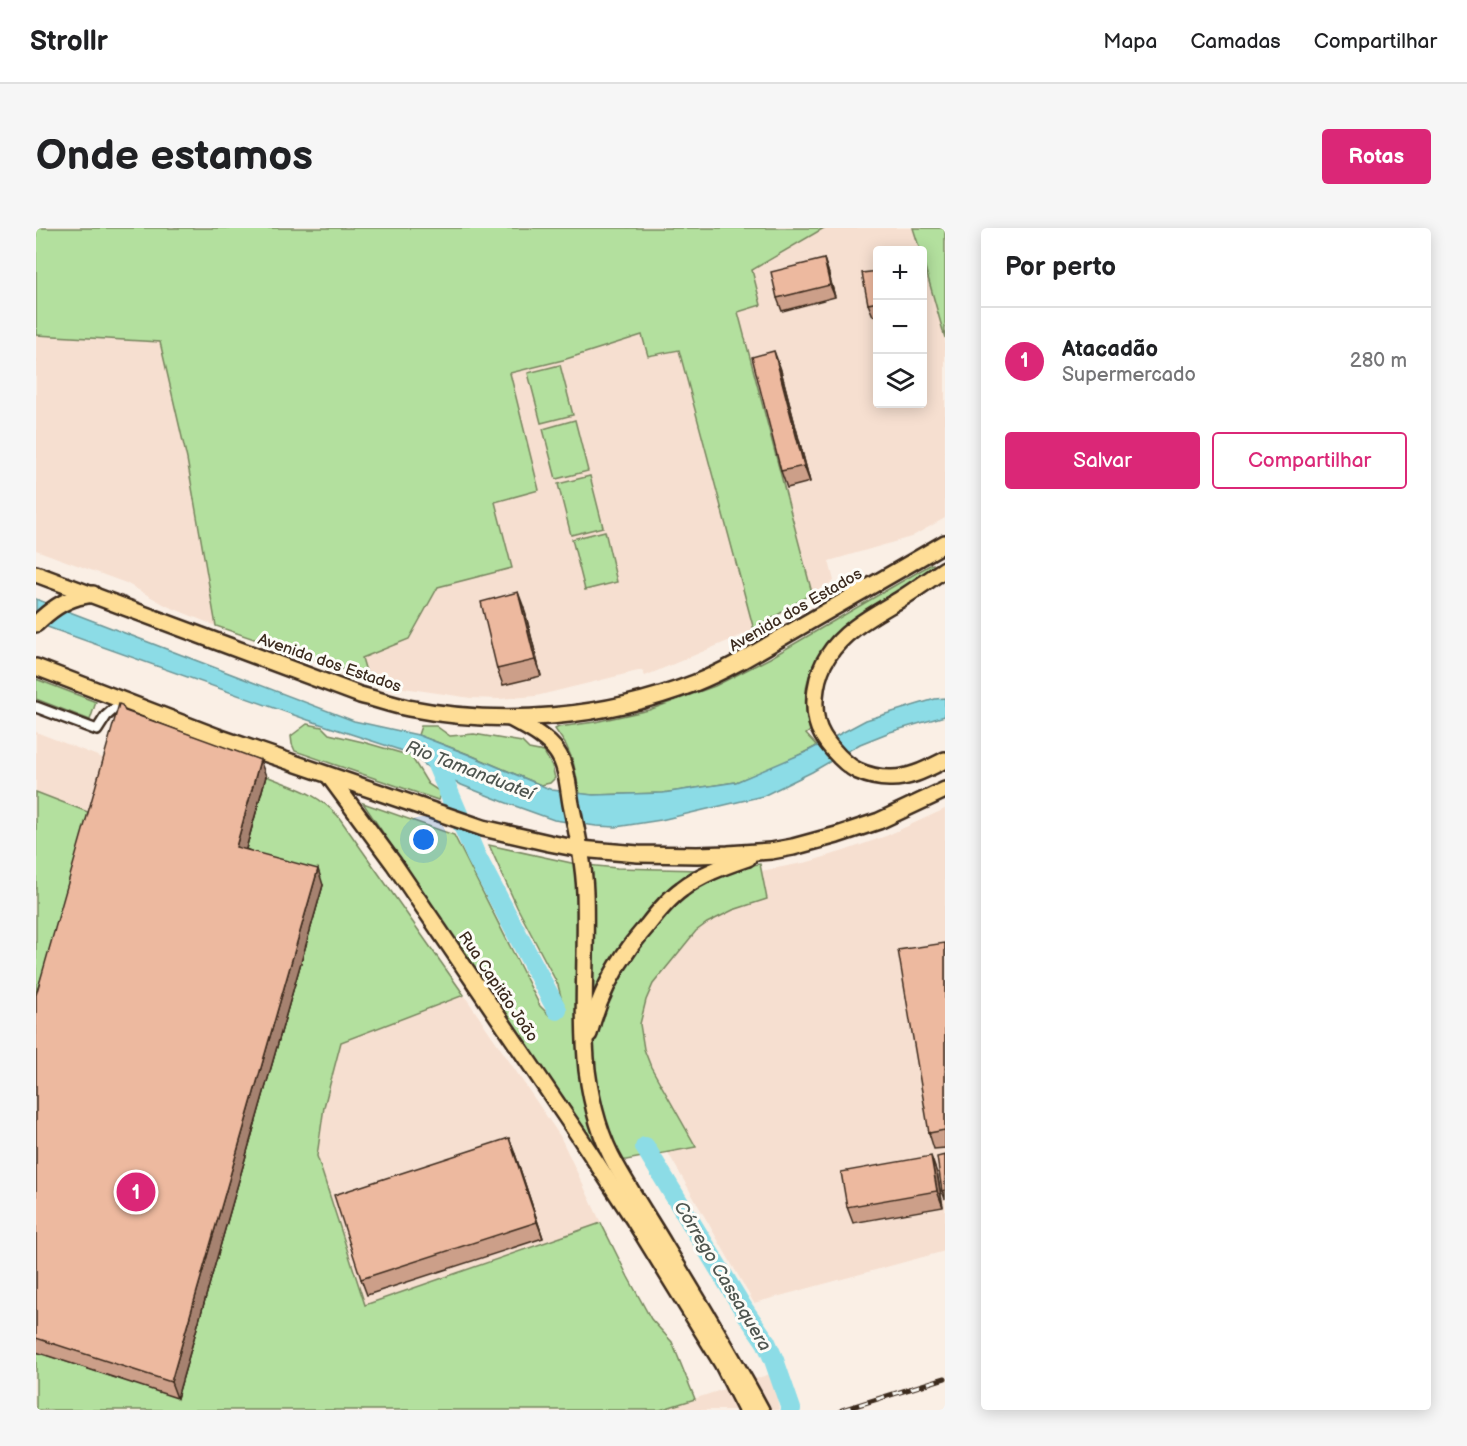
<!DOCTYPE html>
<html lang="pt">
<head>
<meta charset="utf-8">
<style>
	body { margin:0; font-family:"Balsamiq Sans",sans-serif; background:#f6f6f6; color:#202124 }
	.controls { position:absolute; right:18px; top:18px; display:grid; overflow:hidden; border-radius:6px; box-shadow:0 3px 15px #0003 }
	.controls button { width:54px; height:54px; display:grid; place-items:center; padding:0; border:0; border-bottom:2px solid #e0e0e0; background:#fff; color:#202124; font:30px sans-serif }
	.you { position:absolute; left:388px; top:612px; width:21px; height:21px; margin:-15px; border:4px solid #fff; border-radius:50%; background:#1a73e8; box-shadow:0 0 0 9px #1a73e833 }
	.badge { display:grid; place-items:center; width:39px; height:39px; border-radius:50%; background:#db2777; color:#fff; font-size:20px; font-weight:700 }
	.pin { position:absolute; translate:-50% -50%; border:3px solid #fff; box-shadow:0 2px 6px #0006 }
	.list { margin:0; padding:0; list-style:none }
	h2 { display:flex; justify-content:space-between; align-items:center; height:78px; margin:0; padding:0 24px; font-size:26px }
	h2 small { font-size:20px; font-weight:400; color:#757577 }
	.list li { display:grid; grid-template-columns:39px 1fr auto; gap:18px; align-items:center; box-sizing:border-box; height:108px; padding:0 24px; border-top:2px solid #e0e0e0 }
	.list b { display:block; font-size:22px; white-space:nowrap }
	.list p { margin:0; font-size:20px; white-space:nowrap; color:#757577 }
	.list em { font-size:20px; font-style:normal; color:#757577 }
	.actions { display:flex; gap:12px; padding:18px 24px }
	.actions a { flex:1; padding:14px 0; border:2px solid #db2777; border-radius:6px; text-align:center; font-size:21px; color:#db2777 }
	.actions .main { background:#db2777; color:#fff }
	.icon { flex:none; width:33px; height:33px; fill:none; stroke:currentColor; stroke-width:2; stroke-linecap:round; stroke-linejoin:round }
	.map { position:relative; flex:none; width:909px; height:1182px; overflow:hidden; border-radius:6px }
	header { display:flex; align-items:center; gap:36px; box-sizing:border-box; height:84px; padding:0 30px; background:#fff; border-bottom:2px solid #e0e0e0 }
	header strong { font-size:28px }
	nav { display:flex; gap:33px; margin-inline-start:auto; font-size:21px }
	.intro { display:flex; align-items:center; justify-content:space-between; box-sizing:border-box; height:144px; padding:0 36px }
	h1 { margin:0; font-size:42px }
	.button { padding:15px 27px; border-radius:6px; background:#db2777; color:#fff; font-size:21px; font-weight:700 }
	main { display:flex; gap:36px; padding:0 36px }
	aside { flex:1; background:#fff; border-radius:6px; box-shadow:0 3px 15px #0003 }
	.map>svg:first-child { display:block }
	.built { fill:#f6dfd0 }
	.green { fill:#b3e09e; stroke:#77855e; stroke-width:1.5 }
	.water { fill:#8cdce6; stroke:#6c9596; stroke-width:1.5 }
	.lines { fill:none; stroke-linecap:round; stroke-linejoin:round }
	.river { stroke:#8cdce6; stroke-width:20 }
	.minor-casing { stroke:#3b2a1e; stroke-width:14 }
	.trunk-casing { stroke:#3b2a1e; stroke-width:20 }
	.minor { stroke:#fdfcf7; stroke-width:9 }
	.trunk { stroke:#fedd96; stroke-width:15 }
	.rail-casing { stroke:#3b2a1e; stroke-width:5 }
	.rail { stroke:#fdfcf7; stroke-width:3; stroke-dasharray:9; stroke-linecap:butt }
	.wall { fill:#cc9f89; stroke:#3b2a1e; stroke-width:1.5 }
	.shaded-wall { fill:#a6826f; stroke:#3b2a1e; stroke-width:1.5 }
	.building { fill:#edb99f; stroke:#3b2a1e; stroke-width:1.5 }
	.labels { text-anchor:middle; stroke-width:6; stroke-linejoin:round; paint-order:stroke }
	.street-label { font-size:16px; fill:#3b2a1e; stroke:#fdfcf7 }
	.water-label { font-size:18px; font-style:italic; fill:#4f5650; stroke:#fdfcf7 }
</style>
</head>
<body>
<header>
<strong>Strollr</strong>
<nav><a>Mapa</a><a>Camadas</a><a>Compartilhar</a></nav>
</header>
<div class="intro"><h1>Onde estamos</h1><a class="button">Rotas</a></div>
<main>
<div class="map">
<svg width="909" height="1182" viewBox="0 0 909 1182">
	<rect width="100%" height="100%" fill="#faefe5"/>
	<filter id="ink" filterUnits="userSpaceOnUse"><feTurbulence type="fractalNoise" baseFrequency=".0167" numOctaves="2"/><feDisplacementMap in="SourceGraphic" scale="12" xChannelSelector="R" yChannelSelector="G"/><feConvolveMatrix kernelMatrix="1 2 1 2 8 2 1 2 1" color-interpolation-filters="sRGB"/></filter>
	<g filter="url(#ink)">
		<g class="built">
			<path d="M788,0H877L884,22H842V176H886L887,32L909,110V290L875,309L793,333L798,353L776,365L702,84L725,77L716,42Z"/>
			<path d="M0,107L124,114L151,231L180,398L131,378L90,355L0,322Z"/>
			<path d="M607,107L643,122L718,402L609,448L606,442L500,468L463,471L435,470L361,459L332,450L326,430L373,410L402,359L476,340L459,274L503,262L474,145L527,132Z"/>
			<path d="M0,504L77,534L62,588L0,564Z"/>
			<path d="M909,581V1023L718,1075L631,923L660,918L615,839L608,821L604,796L610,772L617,756L660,704L671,695L697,682L730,671L725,643L772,634L808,623L850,608Z"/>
			<path d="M428,767L524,908L565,995L329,1077L281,928L288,879L305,813Z"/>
			<path d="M734,1146L741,1165L743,1182L761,1177L762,1182H624Z"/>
		</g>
		<g class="green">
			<path d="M0,0H788L716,42L725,77L702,84L776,365L718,402L643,122L612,128L606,107L527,132L474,145L503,262L459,274L476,340L402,359L373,411L326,430L332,450L180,398L151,231L124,114L0,107Z"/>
			<path d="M877,0H909V110L887,32L886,22H884Z"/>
			<path d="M524,137L537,187L505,195L492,145Z"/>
			<path d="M539,192L552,243L520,251L507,201Z"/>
			<path d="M554,248L567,299L535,307L522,256Z"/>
			<path d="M569,303L581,354L549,362L536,311Z"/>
			<path d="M897,336V341L802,405C772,434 763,462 774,503L770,506L781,518L745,536L700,554L627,565L557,567L544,566L537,533L530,517L519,501L523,499L559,494L613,482L679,458L734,430L894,337Z"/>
			<path d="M0,451L60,474L54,492L0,471Z"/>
			<path d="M271,496L286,499L293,506L327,514L375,528L392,556L403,563L405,568L402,572L259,523L256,516L255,508Z"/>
			<path d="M385,498H400L414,508L438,506L486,514L493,521L508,524L516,538L519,550L514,555L505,557L432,526L382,507Z"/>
			<path d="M230,548C259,560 280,564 302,588L428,767L305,814L288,879L281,928L329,1077L565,995L592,1049L615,1091L636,1114L659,1171L624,1182H0V1124L141,1169L287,657L206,635Z"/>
			<path d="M0,564L62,588L0,804Z"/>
			<path d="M327,575L418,607L504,778L513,787L527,777L522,757L481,679L453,617L540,636L581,640L665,642L724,636L731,671L697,682L671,695L660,703L617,756L610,772L604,796L608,821L615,839L660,919L569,936Z"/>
		</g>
		<path class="water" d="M0,371L318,493L382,507L431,526L516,562L557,567L627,565L700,554L770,524L830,492L899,471L909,470V488L854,504L824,516L776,544L727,568L625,592L580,599L560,598L518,592L468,574L408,550L395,542L376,526L272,492L0,395Z"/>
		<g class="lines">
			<g class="river">
				<path d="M399,532L440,628L521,782"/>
				<path d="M609,919L708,1082L730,1114L738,1132L755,1181"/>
			</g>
			<defs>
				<path id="minor" d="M0,479L61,502L70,488L87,473"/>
				<g id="trunk">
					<path d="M909,341C894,351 879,362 863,372C838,387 808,402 792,428C780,446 776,473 781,494C785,511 806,535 822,543C831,547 842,550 853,550C873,551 891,541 909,532"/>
					<path d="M0,346L324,467C340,471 356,477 372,480C467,499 569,490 659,455C692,442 724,422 755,404C807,374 858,345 909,315"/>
					<path d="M0,396C11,385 27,373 42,369C47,368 52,367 57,366"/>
					<path d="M0,439L182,509L447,600L513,615L544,621L602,626L661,627L692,626L735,623L757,619L801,607L843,593L909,562"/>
					<path d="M474,490C490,499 510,508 521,524C531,538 532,559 535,576C541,605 548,635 549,665C551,724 545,783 551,842C555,873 564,909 580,937C595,964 613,991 629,1018C662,1072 695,1126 725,1182"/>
					<path d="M293,548L358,636L541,905L598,992L686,1135L710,1182"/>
					<path d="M553,806C561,775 575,745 594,719C599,712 605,705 611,698C621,685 632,671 646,661C665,646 689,638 712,630"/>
				</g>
			</defs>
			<use href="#minor" class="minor-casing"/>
			<use href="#trunk" class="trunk-casing"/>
			<use href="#minor" class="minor"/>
			<use href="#trunk" class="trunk"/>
			<defs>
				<path id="rail" d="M806,1182L909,1150"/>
			</defs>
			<use href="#rail" class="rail-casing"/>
			<use href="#rail" class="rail"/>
		</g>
		<g class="wall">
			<path d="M788,31L792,43L799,69L746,83L741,70Z"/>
			<path d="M842,43V87L837,88L832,76Z"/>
			<path d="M744,139L774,254L751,260L745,243Z"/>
			<path d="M488,380L505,448L467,457L461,441Z"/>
			<path d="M89,483L230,548L210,621L287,657L141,1170L0,1124V767Z"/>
			<path d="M909,715V920L898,921L893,905Z"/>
			<path d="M479,926L507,1010L331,1067L325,1051Z"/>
			<path d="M909,927V971L906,963Z"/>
			<path d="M901,945L907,979L817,995L811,979Z"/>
		</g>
		<g class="shaded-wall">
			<path d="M788,31L792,43L799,69L794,57Z"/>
			<path d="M738,123L744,139L774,254L768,238Z"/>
			<path d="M482,364L488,380L505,448L499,432Z"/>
			<path d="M224,532L230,548L206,635L200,619Z"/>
			<path d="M282,641L287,657L141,1170L135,1154Z"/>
			<path d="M473,910L479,926L507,1010L501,994Z"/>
			<path d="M895,928L901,945L907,979L901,963Z"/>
		</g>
		<g class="building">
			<path d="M788,31L794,57L741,70L735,44Z"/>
			<path d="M842,43V74L832,76L826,45Z"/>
			<path d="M738,123L768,238L745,243L716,129Z"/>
			<path d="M482,364L499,432L461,441L445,374Z"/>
			<path d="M83,476L86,477L89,483L224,532L200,619L282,641L135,1154L0,1110V767Z"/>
			<path d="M909,715V902L893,905L862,722Z"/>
			<path d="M473,910L501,994L325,1051L298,967Z"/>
			<path d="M909,927V962L906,963L901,929Z"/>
			<path d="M895,928L901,963L811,979L805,944Z"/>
		</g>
	</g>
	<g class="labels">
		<g class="street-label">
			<text transform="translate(759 381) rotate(-30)" y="6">Avenida dos Estados</text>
			<text transform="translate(294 434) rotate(19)" y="6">Avenida dos Estados</text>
			<text transform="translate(463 758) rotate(56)" y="6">Rua Capitão João</text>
		</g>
		<g class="water-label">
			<text transform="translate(434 542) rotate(21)" y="6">Rio Tamanduateí</text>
			<text transform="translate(687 1048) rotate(59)" y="6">Córrego Cassaquera</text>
		</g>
	</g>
</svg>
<div class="controls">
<button>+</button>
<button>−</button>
<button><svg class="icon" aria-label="layers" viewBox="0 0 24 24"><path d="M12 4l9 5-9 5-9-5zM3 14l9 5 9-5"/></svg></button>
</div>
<div class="you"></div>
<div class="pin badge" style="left:100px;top:964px">1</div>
</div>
<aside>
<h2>Por perto<small></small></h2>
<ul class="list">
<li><span class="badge">1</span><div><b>Atacadão</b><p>Supermercado</p></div><em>280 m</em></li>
</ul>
<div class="actions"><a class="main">Salvar</a><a>Compartilhar</a></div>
</aside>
</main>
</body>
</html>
